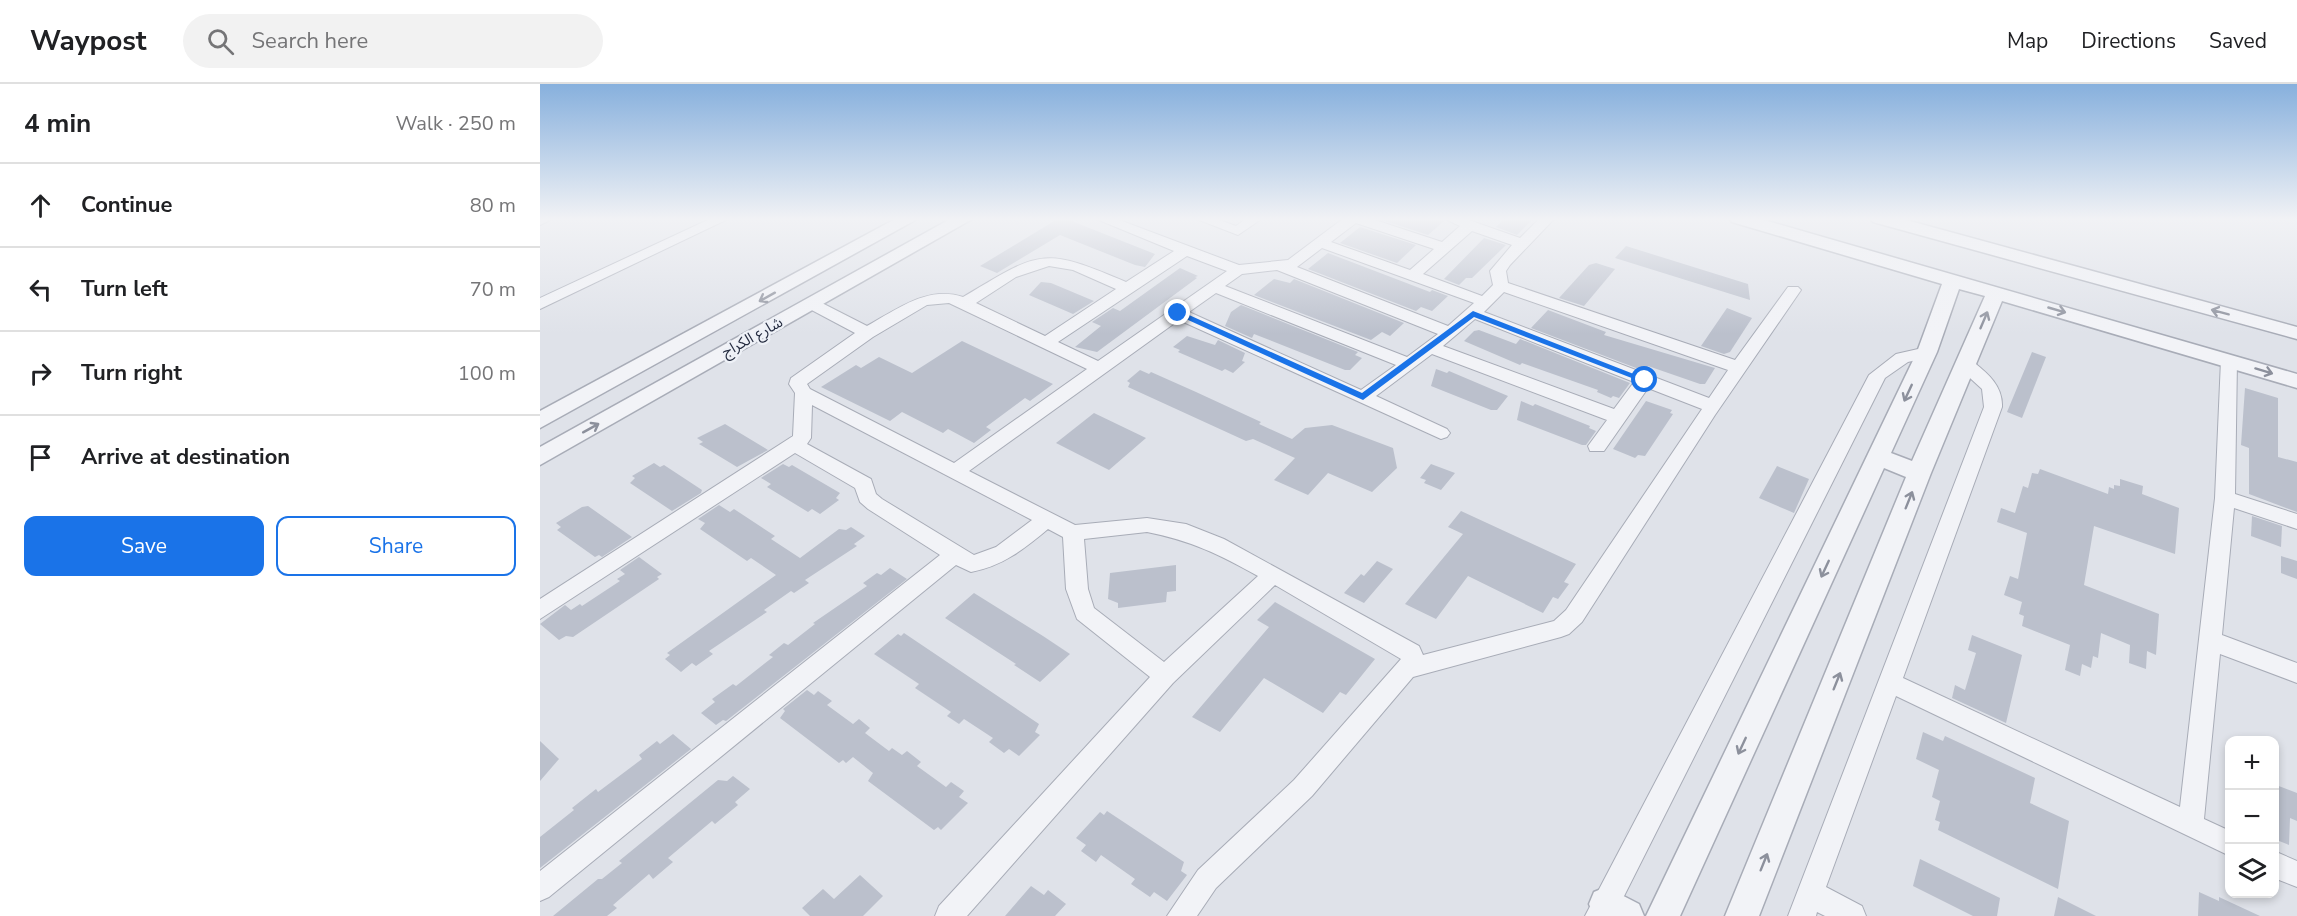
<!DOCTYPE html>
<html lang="en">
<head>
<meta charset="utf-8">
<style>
	body { margin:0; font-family:"Nunito Sans","Noto Sans Arabic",sans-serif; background:#f2f2f2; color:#202124 }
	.controls { position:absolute; right:18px; bottom:18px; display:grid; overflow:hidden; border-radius:12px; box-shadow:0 3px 9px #0003 }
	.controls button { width:54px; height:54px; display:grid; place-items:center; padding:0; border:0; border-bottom:2px solid #e0e0e0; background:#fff; color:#202124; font:30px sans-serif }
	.stop { position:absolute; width:18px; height:18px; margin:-14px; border:4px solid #1a73e8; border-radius:50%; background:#fff }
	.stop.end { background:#1a73e8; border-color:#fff; box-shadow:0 2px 6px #0008 }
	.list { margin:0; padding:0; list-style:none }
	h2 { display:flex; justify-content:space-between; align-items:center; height:78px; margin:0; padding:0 24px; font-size:26px }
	h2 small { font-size:20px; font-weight:400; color:#757577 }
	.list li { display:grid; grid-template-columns:39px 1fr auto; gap:18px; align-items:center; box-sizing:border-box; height:84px; padding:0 24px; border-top:2px solid #e0e0e0 }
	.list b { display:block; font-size:22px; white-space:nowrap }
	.list em { font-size:20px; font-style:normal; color:#757577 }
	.actions { display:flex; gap:12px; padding:18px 24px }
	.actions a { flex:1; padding:14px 0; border:2px solid #1a73e8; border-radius:12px; text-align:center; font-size:21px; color:#1a73e8 }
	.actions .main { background:#1a73e8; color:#fff }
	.icon { flex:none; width:33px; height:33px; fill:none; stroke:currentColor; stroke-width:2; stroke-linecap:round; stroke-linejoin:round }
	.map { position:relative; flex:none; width:1757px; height:832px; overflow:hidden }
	header { display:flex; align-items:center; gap:36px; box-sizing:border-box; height:84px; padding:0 30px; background:#fff; border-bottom:2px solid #e0e0e0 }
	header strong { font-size:28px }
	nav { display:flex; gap:33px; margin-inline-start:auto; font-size:21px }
	.search { width:420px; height:54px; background:#f2f2f2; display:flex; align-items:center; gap:15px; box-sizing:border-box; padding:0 21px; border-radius:33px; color:#757577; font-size:22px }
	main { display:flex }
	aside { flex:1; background:#fff }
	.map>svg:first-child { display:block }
	.building { fill:#bbc0cc }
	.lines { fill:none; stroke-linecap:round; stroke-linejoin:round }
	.minor-casing { stroke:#a8acb7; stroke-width:2 }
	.tertiary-casing { stroke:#a8acb7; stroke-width:3 }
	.minor { fill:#f2f3f7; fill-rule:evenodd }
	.tertiary { fill:#f2f3f7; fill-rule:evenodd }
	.oneway { stroke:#8c909c }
	.route { fill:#1a73e8 }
	.labels { text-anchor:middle; stroke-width:4.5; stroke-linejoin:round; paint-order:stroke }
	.street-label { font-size:15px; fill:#262d41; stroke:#eef1f7 }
</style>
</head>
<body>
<header>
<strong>Waypost</strong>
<div class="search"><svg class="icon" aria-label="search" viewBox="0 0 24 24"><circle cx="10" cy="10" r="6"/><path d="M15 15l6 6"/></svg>Search here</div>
<nav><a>Map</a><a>Directions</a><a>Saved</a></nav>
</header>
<main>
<aside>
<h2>4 min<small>Walk · 250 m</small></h2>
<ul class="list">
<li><svg class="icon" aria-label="ahead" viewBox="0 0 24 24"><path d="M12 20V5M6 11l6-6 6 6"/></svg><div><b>Continue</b></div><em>80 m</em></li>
<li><svg class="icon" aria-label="left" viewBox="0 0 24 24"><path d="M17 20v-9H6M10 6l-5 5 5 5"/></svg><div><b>Turn left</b></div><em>70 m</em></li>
<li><svg class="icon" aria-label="right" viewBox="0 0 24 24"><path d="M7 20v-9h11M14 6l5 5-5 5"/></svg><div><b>Turn right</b></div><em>100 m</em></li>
<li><svg class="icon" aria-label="arrive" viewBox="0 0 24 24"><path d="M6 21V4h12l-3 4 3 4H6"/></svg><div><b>Arrive at destination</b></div></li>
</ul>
<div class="actions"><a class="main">Save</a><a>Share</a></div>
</aside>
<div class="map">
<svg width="1757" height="832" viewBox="0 0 1757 832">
	<rect width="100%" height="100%" fill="#dfe2e9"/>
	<g class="building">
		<path d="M519,134H524L615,170L605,183L595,181L520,151L457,189L440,182Z"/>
		<path d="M836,134H901L904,137L888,151Z"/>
		<path d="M965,134H994L977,151L956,143Z"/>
		<path d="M820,143L876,161L857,179L800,159Z"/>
		<path d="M944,154L966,161L932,194H926L919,201L904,195Z"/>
		<path d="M1086,162L1208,200L1210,216L1075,174Z"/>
		<path d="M788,169L890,208L892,206L908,212L892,227L881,223L876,227L768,185Z"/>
		<path d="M1056,179L1075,185L1044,222L1019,214L1049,181Z"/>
		<path d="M640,184L658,192L655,193L657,194L557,268L535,263L561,242L552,238L573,224L580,227Z"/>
		<path d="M734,195L750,199L754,195L864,239L850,252L842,248L831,256L714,211Z"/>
		<path d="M501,198L511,199L554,217L533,230L489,211Z"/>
		<path d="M701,221L818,268L815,271L822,274L810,286H805L714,250L712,254L685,242L691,228Z"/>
		<path d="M1187,224L1212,234L1190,268L1184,270L1161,262Z"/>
		<path d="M1008,226L1066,248L1064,251L1175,284L1165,300H1160L1108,282L1104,287L991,244Z"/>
		<path d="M939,246L976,260L980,255L1090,299L1079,314L1073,312L1071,314L1057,308L1058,306L982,279L980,281L924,257L934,247Z"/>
		<path d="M647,252L675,261L678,256L705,269L702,277L705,278L693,289L685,285L682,287L638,268L640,266L633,263Z"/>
		<path d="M422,257L513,300L490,317L485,314L446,343L451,346L434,359L408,345L403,349L362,328L350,337L281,303L316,281L321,284L339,273L372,289Z"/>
		<path d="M1492,268L1506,273L1482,334L1467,328Z"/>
		<path d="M896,285L907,289L909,287L968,312L957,326H951L891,302Z"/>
		<path d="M600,286L609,290L611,288L656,308L721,338L719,340L752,355L765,344L792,341L853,364L857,384L832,408L788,389L768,411L734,396L755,374L713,355L706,357L588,303L590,299L587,297Z"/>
		<path d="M1705,304L1738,314V373L1757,378V428L1709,410V364L1701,361Z"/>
		<path d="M981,317L993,322L995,320L1050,342L1049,344L1056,347L1046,361H1042L977,336Z"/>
		<path d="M1106,317L1132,326L1130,329L1133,330L1105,372L1098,371L1095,374L1073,365Z"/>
		<path d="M554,329L606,354L569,386L516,359Z"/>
		<path d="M185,340L228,366L197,383L159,360L163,358L157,354Z"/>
		<path d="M114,379L120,383L124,381L162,406L161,409L132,427L90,399L95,394L92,392Z"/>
		<path d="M243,380L249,383L252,381L300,409L296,414L299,416L280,430L272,425L268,428L227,403L231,400L221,394Z"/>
		<path d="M891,380L915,389L901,406L884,399L886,396L880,394Z"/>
		<path d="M1237,382L1269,395L1254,429L1219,414Z"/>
		<path d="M1500,385L1568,410L1569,403L1574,405V401L1580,402V395L1603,402L1602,410L1639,424L1635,470L1554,442L1544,501L1619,530L1616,571L1607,567L1606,585L1589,579L1590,561L1561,549L1558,574L1553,572L1551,584L1542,580L1540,592L1525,586L1530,561L1482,542L1484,532L1479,530L1482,518L1464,511L1470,492L1478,495L1487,449L1457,438L1461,424L1475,429L1483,402L1488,404L1492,389L1498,390Z"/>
		<path d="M179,421L190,428L194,425L235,452L231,455L260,474L299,445L306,446L311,443L325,452L314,460L317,462L265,496L269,499L254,509L251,507L224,526L227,528L169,567L173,570L156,582L152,579L141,588L125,575L130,571L127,569L236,491L211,474L207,477L160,445L165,439L158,435Z"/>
		<path d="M48,422L92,453L62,473L59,471L55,473L17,446L21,443L16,439L42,423Z"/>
		<path d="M921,427L1036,480L1024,498L1029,500L1018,515L1013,513L1003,529L928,492L896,535L865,520L923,450L908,443Z"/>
		<path d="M1712,432L1742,442L1741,463L1711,452Z"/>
		<path d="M1741,472L1757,477V495L1741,489Z"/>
		<path d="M99,473L122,490L117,493L119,495L33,553L26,552L19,556L0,540L25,521L31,526L40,520L42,522L80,497L77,495L85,490L80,486Z"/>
		<path d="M837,477L853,485L824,519L804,509L821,490L824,492Z"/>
		<path d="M636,481V507L627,508L626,518L578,524V519L568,515L570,489Z"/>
		<path d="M350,484L367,495L186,637L183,636L176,641L161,629L175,618L172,615L193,600L196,602L233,573L229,571L244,559L248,561L275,540L273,539L327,502L323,499L337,489L341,491Z"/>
		<path d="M434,509L503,552L530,570L500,598L474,581L476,580L405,534Z"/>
		<path d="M735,518L835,575L806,611L800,608L783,629L724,594L680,648L652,633L729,543L717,536Z"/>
		<path d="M364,549L499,640L495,648L500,651L479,672L469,665L464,669L449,658L453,654L424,635L419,640L407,632L411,628L375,604L379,600L334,570L358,550L361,552Z"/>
		<path d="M1432,551L1482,571L1466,639L1412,614L1415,601L1425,606L1436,569L1428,566Z"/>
		<path d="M267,606L274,611L278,607L292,617L287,621L313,640L319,635L330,644L325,649L349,667L352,664L362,671L367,667L381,678L377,682L406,703L411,698L424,707L419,713L428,719L401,746L398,743L394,746L328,697L333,689L313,673L306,679L303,676L299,679L240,634L245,627L243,625Z"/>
		<path d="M1383,648L1403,657L1405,652L1495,694L1490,719L1529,737L1518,805L1398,746L1400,738L1395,736L1400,717L1392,713L1399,686L1376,675Z"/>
		<path d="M133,650L151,665L0,784V753L34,726L32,724L56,705L58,708L102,675L99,671L117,657L120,660Z"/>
		<path d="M0,657L19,675L0,697Z"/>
		<path d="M193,692L210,705L195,718L198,721L175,740L172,737L128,774L133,778L113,795L109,790L73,821L77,824L67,832H13L58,795H62L82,779L79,777L178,696L187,697Z"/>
		<path d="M1736,701L1757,709V737L1750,734L1749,761L1734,755Z"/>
		<path d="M567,727L644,778L641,787L647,791L627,817L614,808L610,813L591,800L595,795L561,771L556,778L541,767L546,761L536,754L560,728L564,731Z"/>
		<path d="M1380,775L1460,814L1457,832H1433L1373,802Z"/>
		<path d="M320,791L343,812L323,832H270L262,824L283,805L294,815Z"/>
		<path d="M491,802L504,811L508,806L526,820L515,832H465Z"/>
		<path d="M1659,808L1679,817V813L1720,832H1658Z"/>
		<path d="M1518,813L1556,832H1514Z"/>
	</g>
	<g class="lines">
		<defs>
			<g id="minor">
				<path d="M0,134H14L0,141Z"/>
				<path d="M172,134H190L0,225V214Z"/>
				<path d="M554,134H574L699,181L748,176L804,134H829L902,158L920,142L903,134H923L980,154L1000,134H1015L970,181L966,187L968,199L1195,276L1248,203H1258L1261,206L1175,331L1042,538L1029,550L1021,553L873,593L772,712L676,804L657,832H627L658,786L754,696L861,575L735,501L633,599L427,832H395L399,822L610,593L537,535L526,505L523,453L508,445C484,465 463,482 431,488L416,481L9,813L0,817V787L400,471L328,425L320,418L315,404L255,369L0,535V515L253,352L255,309L249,300L251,294L315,249L266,223L264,220L266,217H278L327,242C356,226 388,201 423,213C500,167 502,162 586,198L634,167ZM816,139L894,165L870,186L791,158ZM932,147L972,161L950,187L953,201L942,212L883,190ZM782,164L934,219L908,242L757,183ZM647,172L687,187L558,277L518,258ZM509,182L533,186L576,205L505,252L436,219L476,193ZM737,186L898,250L867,273L685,202L702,190ZM964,208L1188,286L1169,314L944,228ZM676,209L856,281L821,306L649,228ZM409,219L547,285L414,379L270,305L267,300L333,253L387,221ZM935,235L1094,298L1074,325L903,262ZM639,236L901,355L907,353L910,349L907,345L836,312L892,270L1067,336L1048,362L1050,367H1064L1108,304L1162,325L1026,526L1014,537L883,571L879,562L684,455L646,440L607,434L535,441L429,387ZM272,321L492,436L456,463L434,471L342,415L336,410L331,395L267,360L271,354ZM607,448C652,457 678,470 718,492L624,578L554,524L548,505L544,455Z"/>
				<path d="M654,134H674L696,142L707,134H723L698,151Z"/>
				<path d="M1387,263L1393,264L1395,268L1393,272L1368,278L1345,294L1074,832H1045L1329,291L1356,270Z"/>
				<path d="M1689,271L1697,276L1695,410L1757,430V445L1694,424L1682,551L1757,579V599L1680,570L1664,735L1690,747V772L1356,612L1286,803L1322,822L1326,832H1285L1277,828L1276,832H1248L1444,323L1442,305L1419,284L1417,280L1419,276H1431C1447,289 1463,301 1462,323L1363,594L1640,723L1675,414L1681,276Z"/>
				<path d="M1734,767L1757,777V803L1734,794Z"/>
			</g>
			<g id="tertiary">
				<path d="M357,134H379L0,344V327Z"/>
				<path d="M412,134H434L0,381V363Z"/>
				<path d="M1189,134H1217L1757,290V304L1462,217L1391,389L1219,832H1185L1366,393L1344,384L1140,832H1106L1377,268L1402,200L1192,138ZM1419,205L1445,212L1372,377L1351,369L1397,268Z"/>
				<path d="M1330,134H1359L1757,243V255L1333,138Z"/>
				<path d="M1066,803L1099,820L1104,832H1054L1049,820L1054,808Z"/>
			</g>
		</defs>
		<use href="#minor" class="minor-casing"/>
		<use href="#tertiary" class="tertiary-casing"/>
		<use href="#minor" class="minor"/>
		<use href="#tertiary" class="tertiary"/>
	</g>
	<defs><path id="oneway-shaft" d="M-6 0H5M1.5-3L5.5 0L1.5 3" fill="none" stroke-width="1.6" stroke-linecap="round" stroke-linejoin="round" transform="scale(1.5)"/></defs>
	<g class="oneway">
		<use href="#oneway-shaft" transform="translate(227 213) rotate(151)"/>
		<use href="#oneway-shaft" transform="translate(1517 226) rotate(16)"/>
		<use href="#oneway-shaft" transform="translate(1680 228) rotate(-165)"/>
		<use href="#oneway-shaft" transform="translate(1444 236) rotate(-67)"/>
		<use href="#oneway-shaft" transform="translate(1724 287) rotate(17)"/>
		<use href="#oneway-shaft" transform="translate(1368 309) rotate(115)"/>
		<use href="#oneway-shaft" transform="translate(51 344) rotate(-29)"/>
		<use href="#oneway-shaft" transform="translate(1369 416) rotate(-68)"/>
		<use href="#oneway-shaft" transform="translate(1285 485) rotate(115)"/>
		<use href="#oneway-shaft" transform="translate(1297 597) rotate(-68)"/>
		<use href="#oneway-shaft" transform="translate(1202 662) rotate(115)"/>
		<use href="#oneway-shaft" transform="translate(1224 778) rotate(-68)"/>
	</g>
	<linearGradient id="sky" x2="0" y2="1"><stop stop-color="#87b0dd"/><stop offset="0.54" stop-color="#f1f2f5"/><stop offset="1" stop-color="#f1f2f5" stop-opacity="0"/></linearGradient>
	<rect width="1757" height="250" fill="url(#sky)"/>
	<path class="route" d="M638,226L822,309L933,227L1109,296L1102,298L934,233L823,316L635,230Z"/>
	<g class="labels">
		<g class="street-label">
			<text transform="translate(212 253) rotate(-29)" y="5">شارع الكراج</text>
		</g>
	</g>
</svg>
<div class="controls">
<button>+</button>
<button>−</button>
<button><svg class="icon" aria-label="layers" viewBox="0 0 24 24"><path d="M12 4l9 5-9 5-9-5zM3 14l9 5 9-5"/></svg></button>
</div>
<div class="stop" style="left:1105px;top:296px"></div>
<div class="stop end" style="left:638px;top:229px"></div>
</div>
</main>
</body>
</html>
